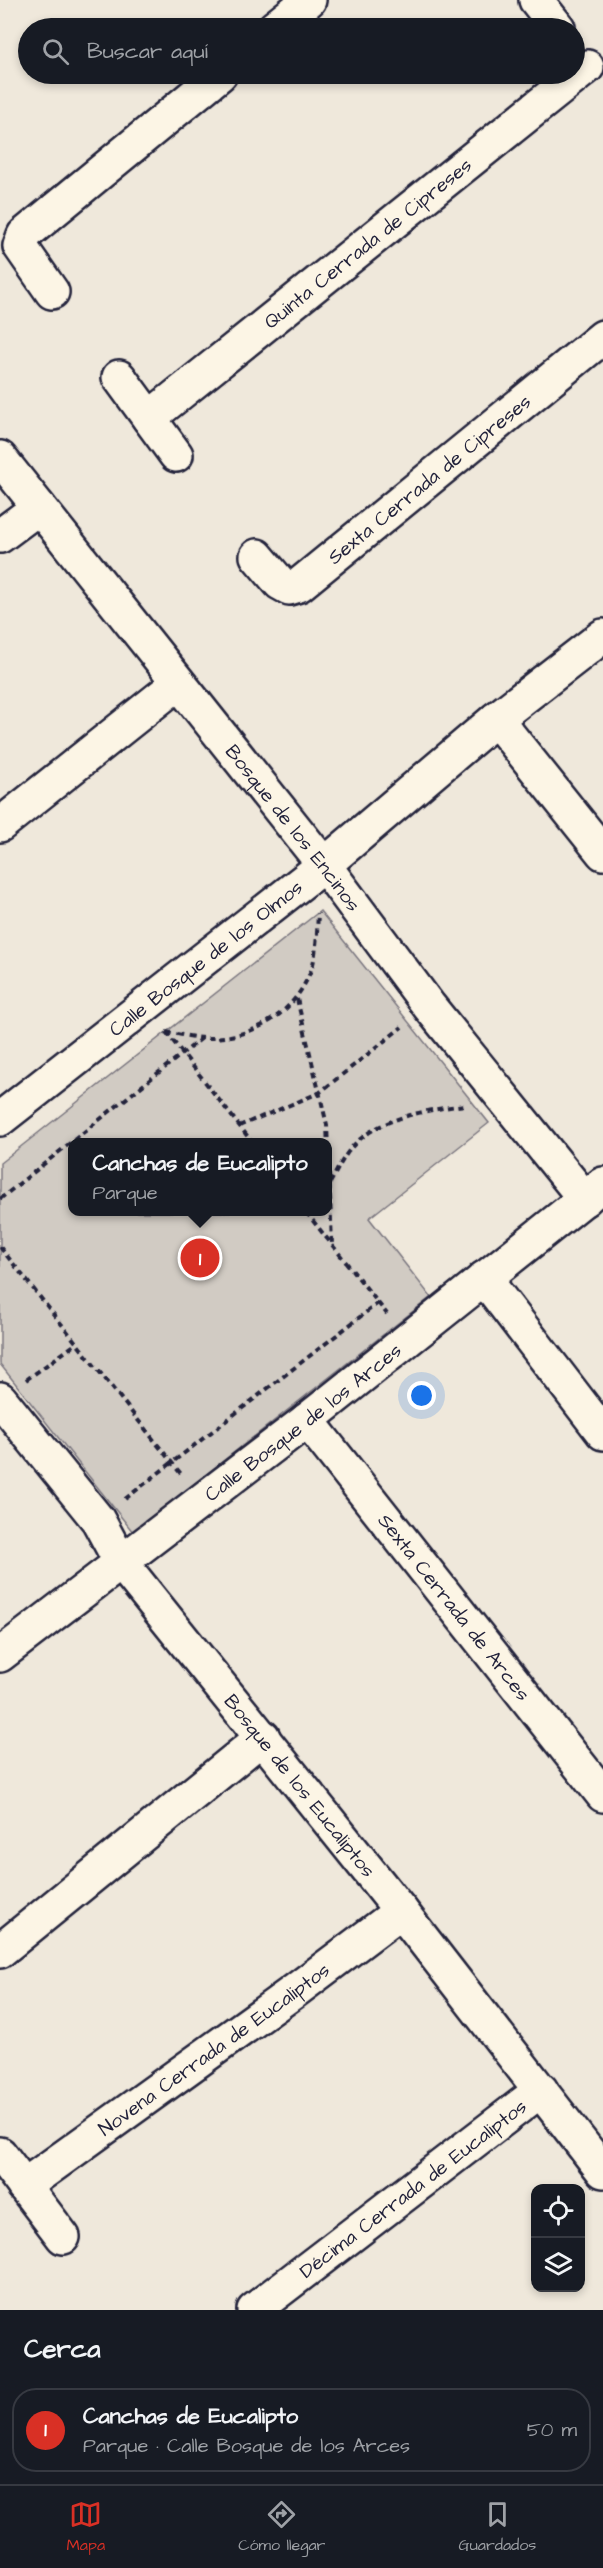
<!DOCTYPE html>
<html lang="es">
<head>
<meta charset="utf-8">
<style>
	body { margin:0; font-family:"Architects Daughter",sans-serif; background:#242831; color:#f1f3f6 }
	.controls { position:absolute; right:18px; bottom:18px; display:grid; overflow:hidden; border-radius:12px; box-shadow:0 3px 9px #0003 }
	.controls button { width:54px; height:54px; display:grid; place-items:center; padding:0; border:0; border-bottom:2px solid #363941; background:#171b24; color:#f1f3f6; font:30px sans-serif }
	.you { position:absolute; left:422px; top:1396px; width:21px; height:21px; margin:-15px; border:4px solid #fff; border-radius:50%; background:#1a73e8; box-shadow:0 0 0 9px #1a73e833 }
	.badge { display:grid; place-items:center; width:39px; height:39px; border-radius:50%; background:#d93025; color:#fff; font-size:20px; font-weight:700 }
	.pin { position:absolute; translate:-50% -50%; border:3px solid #fff; box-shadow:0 2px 6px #0006 }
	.popup { position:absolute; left:68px; top:1138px; width:264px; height:78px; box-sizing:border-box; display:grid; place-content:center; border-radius:12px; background:#171b24; filter:drop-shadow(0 2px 4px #0005); font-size:20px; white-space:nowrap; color:#9ea1a6 }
	.popup b { font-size:22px; color:#f1f3f6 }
	.popup::after { content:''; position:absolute; left:50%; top:100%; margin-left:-12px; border:12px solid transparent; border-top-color:#171b24 }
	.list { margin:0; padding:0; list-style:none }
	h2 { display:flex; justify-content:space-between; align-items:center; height:78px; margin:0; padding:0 24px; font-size:26px }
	h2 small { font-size:20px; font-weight:400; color:#9ea1a6 }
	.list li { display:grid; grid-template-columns:39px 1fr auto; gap:18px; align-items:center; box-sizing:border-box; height:84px; margin:0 12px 12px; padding:0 12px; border:2px solid #363941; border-radius:24px }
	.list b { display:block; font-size:22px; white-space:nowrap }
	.list p { margin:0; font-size:20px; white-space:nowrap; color:#9ea1a6 }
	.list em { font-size:20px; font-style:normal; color:#9ea1a6 }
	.icon { flex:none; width:33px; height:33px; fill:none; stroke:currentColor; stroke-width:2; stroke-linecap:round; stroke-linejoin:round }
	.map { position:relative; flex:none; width:603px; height:2310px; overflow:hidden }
	.search { position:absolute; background:#171b24; box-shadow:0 3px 9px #0003; left:18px; right:18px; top:18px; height:66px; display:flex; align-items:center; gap:15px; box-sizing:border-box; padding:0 21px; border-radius:33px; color:#9ea1a6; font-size:22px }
	.sheet { height:174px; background:#171b24 }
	nav { display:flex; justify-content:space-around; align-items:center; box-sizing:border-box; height:84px; border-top:2px solid #363941; background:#171b24; font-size:16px; color:#9ea1a6 }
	nav a { display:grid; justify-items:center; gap:3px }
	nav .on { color:#d93025 }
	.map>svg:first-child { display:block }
	.green { fill:#d1cbc3; stroke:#7a767f; stroke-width:1.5; fill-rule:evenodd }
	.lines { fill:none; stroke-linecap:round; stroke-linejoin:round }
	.minor-casing { stroke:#22223b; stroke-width:38 }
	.path { stroke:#22223b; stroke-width:4; stroke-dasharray:6 4.5; stroke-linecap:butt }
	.minor { stroke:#fcf5e5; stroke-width:33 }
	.labels { text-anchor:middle; stroke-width:4.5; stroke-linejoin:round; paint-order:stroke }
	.street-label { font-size:20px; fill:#22223b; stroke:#fcf5e5 }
</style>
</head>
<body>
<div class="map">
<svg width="603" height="2310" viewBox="0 0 603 2310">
	<rect width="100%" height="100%" fill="#efe8db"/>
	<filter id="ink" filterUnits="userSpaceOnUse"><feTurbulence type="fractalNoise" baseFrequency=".0167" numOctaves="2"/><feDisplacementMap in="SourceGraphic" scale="12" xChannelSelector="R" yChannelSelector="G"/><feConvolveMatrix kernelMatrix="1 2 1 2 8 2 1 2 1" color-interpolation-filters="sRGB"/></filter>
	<g filter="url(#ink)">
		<path class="green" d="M320,911L489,1123L369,1218L431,1297L133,1532L0,1364V1163ZM73,1142H328V1212H73Z"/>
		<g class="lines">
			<defs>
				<g id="minor">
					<path d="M536,0L558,28"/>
					<path d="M274,28L309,0"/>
					<path d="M52,292L20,246L24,235L220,74"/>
					<path d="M119,377L176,455"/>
					<path id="s1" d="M149,418L587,67"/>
					<path id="s2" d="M0,458L324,865L429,1006L585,1199"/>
					<path d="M0,536L39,507"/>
					<path id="s3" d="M257,556L280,583L289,588L299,585L603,337"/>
					<path d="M496,719L603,853"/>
					<path d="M0,825L177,684"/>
					<path id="s4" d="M0,1119L324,865L496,719L603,636"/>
					<path d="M484,1278L603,1433"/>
					<path id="s5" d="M0,1399L98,1520L120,1561L401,1911L603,2171"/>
					<path id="s6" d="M307,1420L603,1795"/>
					<path id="s7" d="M0,1655L307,1420L603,1184"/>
					<path d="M0,1951L263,1737"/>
					<path d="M0,2154L63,2237"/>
					<path id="s8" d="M24,2186L296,1990L401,1911"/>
					<path id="s9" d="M254,2310L541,2090"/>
				</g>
			</defs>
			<use href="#minor" class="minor-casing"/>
			<g class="path">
				<path d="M297,999L327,1125L332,1244"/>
				<path d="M166,1032C178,1034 191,1037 203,1038C253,1040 298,1013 313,964C317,948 317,929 318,913"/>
				<path d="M166,1032L252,1142"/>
				<path d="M239,1126L319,1093L402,1027"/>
				<path d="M330,1183C337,1171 343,1157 352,1147C377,1118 430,1109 466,1105"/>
				<path d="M0,1199L202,1038"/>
				<path d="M306,1212L387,1314"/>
				<path d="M0,1247L181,1474"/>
				<path d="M26,1380L77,1343"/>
				<path d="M125,1499L378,1303"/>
			</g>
			<use href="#minor" class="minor"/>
		</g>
	</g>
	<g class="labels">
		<g class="street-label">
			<text dy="7" stroke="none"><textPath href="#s1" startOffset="280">Quinta Cerrada de Cipreses</textPath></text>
			<text dy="7" stroke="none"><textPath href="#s3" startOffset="224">Sexta Cerrada de Cipreses</textPath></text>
			<text dy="7" stroke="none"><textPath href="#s2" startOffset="472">Bosque de los Encinos</textPath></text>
			<text dy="7" stroke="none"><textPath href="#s4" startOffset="261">Calle Bosque de los Olmos</textPath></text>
			<text dy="7" stroke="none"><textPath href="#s7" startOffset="382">Calle Bosque de los Arces</textPath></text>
			<text dy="7" stroke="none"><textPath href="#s6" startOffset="238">Sexta Cerrada de Arces</textPath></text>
			<text dy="7" stroke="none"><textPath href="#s5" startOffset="490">Bosque de los Eucaliptos</textPath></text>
			<text dy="7" stroke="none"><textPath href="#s8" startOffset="234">Novena Cerrada de Eucaliptos</textPath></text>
			<text dy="7" stroke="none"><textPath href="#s9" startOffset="200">Décima Cerrada de Eucaliptos</textPath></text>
		</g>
	</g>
</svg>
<div class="controls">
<button><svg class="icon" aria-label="locate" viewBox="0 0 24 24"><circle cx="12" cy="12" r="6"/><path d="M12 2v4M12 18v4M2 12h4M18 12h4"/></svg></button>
<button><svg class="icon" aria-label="layers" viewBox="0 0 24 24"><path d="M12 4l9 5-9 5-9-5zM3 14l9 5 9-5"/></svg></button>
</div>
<div class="you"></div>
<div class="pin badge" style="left:200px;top:1258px">1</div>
<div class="popup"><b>Canchas de Eucalipto</b>Parque</div>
<div class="search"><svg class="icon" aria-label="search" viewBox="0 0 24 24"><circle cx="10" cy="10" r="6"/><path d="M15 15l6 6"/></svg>Buscar aquí</div>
</div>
<section class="sheet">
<h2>Cerca<small></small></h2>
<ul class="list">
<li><span class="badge">1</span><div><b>Canchas de Eucalipto</b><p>Parque · Calle Bosque de los Arces</p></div><em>50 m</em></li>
</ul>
</section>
<nav>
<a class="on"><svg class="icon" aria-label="map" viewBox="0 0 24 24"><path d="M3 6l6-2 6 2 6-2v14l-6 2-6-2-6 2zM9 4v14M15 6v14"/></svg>Mapa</a>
<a><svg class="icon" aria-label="directions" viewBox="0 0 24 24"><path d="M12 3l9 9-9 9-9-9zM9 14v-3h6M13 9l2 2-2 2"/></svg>Cómo llegar</a>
<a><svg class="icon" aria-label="saved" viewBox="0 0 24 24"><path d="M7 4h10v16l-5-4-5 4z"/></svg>Guardados</a>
</nav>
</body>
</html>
